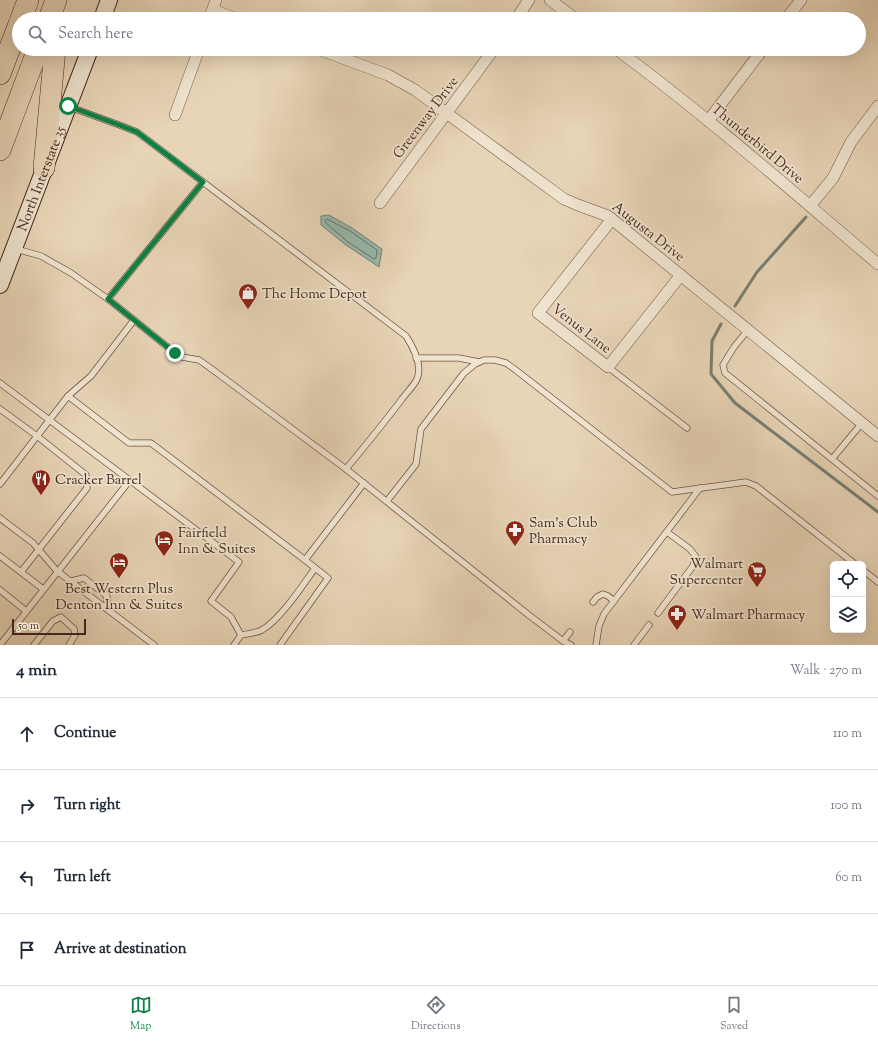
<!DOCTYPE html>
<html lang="en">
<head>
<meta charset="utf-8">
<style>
	body { margin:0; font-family:"Sorts Mill Goudy",serif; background:#f2f2f3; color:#1f2937 }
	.controls { position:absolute; right:12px; bottom:12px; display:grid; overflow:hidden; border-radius:6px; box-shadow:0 4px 16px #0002 }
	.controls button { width:36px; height:36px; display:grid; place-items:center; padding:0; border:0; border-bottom:1px solid #e0e1e3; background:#fff; color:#1f2937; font:20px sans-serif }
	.scale { position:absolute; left:12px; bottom:10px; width:74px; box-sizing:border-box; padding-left:4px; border:2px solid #46291c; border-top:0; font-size:11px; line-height:14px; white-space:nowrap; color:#46291c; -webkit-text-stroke:3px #f0e4d0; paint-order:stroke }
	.stop { position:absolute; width:12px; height:12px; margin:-9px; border:3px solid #0b8043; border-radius:50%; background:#fff }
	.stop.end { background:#0b8043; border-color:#fff; box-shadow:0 1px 4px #0008 }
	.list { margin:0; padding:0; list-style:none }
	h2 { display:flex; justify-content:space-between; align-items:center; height:52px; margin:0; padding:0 16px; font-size:17px }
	h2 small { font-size:13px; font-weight:400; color:#747a83 }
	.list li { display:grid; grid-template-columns:26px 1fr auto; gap:12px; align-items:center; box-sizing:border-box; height:72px; padding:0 16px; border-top:1px solid #e0e1e3 }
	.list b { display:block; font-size:15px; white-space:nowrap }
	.list em { font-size:13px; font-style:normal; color:#747a83 }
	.icon { flex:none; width:22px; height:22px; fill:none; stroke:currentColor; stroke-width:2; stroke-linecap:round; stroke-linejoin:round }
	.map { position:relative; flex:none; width:878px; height:645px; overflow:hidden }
	.search { position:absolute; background:#fff; box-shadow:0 4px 16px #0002; left:12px; right:12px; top:12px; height:44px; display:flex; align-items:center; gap:10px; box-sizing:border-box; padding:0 14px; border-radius:22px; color:#747a83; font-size:15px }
	.sheet { height:340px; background:#fff }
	nav { display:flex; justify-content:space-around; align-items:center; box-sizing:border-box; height:56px; border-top:1px solid #e0e1e3; background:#fff; font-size:11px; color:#747a83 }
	nav a { display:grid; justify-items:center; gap:2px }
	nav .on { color:#0b8043 }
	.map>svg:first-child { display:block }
	.water { fill:#97b9af; stroke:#777f74 }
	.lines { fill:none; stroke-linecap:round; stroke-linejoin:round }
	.shore { stroke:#6e7166; stroke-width:1 }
	.stream { stroke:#777f74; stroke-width:3 }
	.service-casing { stroke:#6e5443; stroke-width:7 }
	.minor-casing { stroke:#6e5443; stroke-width:12 }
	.secondary-casing { stroke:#46291c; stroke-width:18 }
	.motorway-casing { stroke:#46291c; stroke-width:22 }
	.service { stroke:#f0e4d0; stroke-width:5.5 }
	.minor { stroke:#f0e4d0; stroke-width:11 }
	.secondary { stroke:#f0e4d0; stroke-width:16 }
	.motorway { stroke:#e8d5b7; stroke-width:21 }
	.route { stroke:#0b8043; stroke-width:5 }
	.labels { text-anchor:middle; stroke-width:3.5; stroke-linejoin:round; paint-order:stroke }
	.street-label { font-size:14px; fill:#46291c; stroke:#f0e4d0 }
	.poi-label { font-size:14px; fill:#46291c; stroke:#f0e4d0; text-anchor:start }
</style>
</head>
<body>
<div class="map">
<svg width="878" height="645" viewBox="0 0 878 645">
	<rect width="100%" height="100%" fill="#e8d5b7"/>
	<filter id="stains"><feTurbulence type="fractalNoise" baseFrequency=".005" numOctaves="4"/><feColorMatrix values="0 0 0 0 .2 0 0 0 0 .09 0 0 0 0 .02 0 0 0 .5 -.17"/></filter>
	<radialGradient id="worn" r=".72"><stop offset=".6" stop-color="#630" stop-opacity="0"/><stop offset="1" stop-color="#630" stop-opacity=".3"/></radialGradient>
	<path class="water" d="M329,215L352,228L382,249L379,267L346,245L321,225V216Z"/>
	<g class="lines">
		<path class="shore" d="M327,219L350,231L377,250L376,258L374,259L348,242L326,223L325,221Z"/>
		<g class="stream">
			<path d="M735,306L757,272L806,217"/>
			<path d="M721,324L712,341L711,374L735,403L878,512"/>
		</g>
		<defs>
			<g id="service">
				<path d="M70,107L122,126L137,132L406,336C413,347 423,365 417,379C414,386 406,393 402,399C384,423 365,446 346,469"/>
				<path d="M16,249L41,256L71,273L108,299L175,353L182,357L199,360L209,367L346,469L530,616L563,641L571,645"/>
				<path d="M108,299L203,182"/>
				<path d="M748,330L734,347L723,365L725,373L878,496"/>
				<path d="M416,358H459L479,362"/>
				<path d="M608,367L687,428"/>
				<path d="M0,383L239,562L211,601L231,617L241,635"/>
				<path d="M68,396L129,443H151L305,560"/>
				<path d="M0,409L37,436L86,475L87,488L21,572"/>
				<path d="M832,459L862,423"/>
				<path d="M0,484L68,396L91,376L134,320"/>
				<path d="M387,501L416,464L421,429L464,373L475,364L484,360H495L506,363L517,371L672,492L746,482L756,486L855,564"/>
				<path d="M0,518L33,543L57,571L154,645"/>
				<path d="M0,556L43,589"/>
				<path d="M863,570L878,582"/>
				<path d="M71,581L84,578L107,596V609"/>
				<path d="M0,590L26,611"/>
				<path d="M593,602L597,597L603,594L608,596L614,601"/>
				<path d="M658,613L693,566L696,557L690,549L667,532"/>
				<path d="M563,641L570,632"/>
				<path d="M0,645L130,480"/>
				<path d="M34,645L53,621L61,617L74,629L75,635L69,645"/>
				<path d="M234,645L241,635C248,634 256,633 262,630C280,620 303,585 315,568"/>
				<path d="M280,645L328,578L305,560L364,483"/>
				<path d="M596,645L599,626L604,614L700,488"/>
				<path d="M634,645L649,625"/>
			</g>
			<g id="minor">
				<path d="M550,0L576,19"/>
				<path d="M213,10L237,19"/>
				<path d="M209,19L216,0"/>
				<path d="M516,19L529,0"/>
				<path d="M786,19L801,0"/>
				<path d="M318,49L388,75L415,90L564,199L578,205L608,216L878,436"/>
				<path d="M616,49C707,116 792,191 878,264"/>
				<path d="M175,115L199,49"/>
				<path d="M708,121L763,49"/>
				<path d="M380,203L494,49"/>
				<path d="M810,206L833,178L851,142L878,106"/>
				<path d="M612,219L538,313L608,367L681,275"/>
			</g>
			<g id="secondary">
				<path d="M102,19L109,0"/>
				<path id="s1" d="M0,285L90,49"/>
			</g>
			<g id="motorway">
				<path d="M21,19L28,0"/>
				<path d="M49,19L56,0"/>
				<path d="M0,74L19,24"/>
				<path d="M0,150L38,49"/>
				<path d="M44,168L55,49"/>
			</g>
		</defs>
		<use href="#service" class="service-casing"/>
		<use href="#minor" class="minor-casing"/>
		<use href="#secondary" class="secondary-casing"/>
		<use href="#motorway" class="motorway-casing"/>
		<use href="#service" class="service"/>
		<use href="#minor" class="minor"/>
		<use href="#secondary" class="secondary"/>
		<use href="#motorway" class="motorway"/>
	</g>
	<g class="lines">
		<path class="route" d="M68,106L122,126L137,132L203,182L108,299L175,353"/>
	</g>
	<defs>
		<symbol id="shop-pin" viewBox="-11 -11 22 30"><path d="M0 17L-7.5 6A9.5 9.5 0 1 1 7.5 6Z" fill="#8f2418" stroke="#f0e4d0"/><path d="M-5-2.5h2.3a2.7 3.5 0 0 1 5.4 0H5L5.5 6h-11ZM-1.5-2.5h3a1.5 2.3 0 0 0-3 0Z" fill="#fff"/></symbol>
		<symbol id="restaurant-pin" viewBox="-11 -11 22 30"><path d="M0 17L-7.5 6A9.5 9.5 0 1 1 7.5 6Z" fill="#8f2418" stroke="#f0e4d0"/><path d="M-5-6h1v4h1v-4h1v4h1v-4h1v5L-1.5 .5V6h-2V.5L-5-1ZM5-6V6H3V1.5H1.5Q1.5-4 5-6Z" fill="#fff"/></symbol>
		<symbol id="pharmacy-pin" viewBox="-11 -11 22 30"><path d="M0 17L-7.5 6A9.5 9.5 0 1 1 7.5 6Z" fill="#8f2418" stroke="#f0e4d0"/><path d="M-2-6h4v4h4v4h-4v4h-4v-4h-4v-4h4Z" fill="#fff"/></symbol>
		<symbol id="hotel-pin" viewBox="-11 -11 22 30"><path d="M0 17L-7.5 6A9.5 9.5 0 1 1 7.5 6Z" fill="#8f2418" stroke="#f0e4d0"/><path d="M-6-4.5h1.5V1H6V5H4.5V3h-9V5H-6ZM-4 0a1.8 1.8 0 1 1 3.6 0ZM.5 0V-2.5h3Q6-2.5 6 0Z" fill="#fff"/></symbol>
		<symbol id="supermarket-pin" viewBox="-11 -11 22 30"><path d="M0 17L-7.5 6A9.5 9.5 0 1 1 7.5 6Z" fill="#8f2418" stroke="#f0e4d0"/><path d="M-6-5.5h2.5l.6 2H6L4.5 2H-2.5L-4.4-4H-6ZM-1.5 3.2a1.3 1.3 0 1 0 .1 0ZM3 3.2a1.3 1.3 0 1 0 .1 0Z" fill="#fff"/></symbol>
	</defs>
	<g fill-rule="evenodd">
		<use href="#shop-pin" x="237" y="282" width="22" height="30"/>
		<use href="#restaurant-pin" x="30" y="468" width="22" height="30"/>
		<use href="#pharmacy-pin" x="504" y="519" width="22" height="30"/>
		<use href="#hotel-pin" x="153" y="529" width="22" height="30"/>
		<use href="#hotel-pin" x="108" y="551" width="22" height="30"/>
		<use href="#supermarket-pin" x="746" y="560" width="22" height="30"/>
		<use href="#pharmacy-pin" x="666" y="603" width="22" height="30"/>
	</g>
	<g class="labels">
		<g class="street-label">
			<text transform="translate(425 117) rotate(-53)" y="5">Greenway Drive</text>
			<text transform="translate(758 143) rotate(40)" y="5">Thunderbird Drive</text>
			<text dy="5" stroke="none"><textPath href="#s1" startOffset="114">North Interstate 35</textPath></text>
			<text transform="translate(649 231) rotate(38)" y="5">Augusta Drive</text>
			<text transform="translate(582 328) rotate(38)" y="5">Venus Lane</text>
		</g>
		<g class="poi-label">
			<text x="262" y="298">The Home Depot</text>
			<text x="55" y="484">Cracker Barrel</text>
			<text x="529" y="527">Sam's Club<tspan x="529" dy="16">Pharmacy</tspan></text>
			<text x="178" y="537">Fairfield<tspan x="178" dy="16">Inn &amp; Suites</tspan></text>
			<text x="743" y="568" text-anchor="end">Walmart<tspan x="743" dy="16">Supercenter</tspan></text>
			<text x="119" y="593" text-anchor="middle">Best Western Plus<tspan x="119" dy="16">Denton Inn &amp; Suites</tspan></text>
			<text x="691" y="619">Walmart Pharmacy</text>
		</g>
	</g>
	<rect width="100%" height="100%" filter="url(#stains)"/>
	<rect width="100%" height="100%" fill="url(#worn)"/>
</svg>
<div class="controls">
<button><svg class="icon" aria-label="locate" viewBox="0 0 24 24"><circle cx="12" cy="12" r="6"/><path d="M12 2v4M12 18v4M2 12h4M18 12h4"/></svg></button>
<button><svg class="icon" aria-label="layers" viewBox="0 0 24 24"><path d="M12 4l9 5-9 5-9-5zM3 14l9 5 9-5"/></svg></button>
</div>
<div class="scale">50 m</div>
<div class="stop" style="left:68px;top:106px"></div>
<div class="stop end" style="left:175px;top:353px"></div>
<div class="search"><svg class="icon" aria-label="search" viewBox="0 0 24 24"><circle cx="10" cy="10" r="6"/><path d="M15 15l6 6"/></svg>Search here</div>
</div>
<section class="sheet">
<h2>4 min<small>Walk · 270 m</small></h2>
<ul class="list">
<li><svg class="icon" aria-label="ahead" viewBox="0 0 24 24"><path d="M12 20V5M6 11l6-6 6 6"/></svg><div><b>Continue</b></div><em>110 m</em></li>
<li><svg class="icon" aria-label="right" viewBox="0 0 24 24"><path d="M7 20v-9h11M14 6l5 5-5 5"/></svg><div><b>Turn right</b></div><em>100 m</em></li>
<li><svg class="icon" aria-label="left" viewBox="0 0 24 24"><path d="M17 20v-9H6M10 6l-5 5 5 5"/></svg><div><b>Turn left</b></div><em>60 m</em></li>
<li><svg class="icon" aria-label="arrive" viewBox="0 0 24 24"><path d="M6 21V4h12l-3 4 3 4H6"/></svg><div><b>Arrive at destination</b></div></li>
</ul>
</section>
<nav>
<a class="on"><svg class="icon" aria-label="map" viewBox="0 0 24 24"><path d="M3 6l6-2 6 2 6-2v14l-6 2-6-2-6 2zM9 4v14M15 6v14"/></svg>Map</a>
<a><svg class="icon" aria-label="directions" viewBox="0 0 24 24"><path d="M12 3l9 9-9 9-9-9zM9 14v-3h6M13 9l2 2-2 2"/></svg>Directions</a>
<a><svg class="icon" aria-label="saved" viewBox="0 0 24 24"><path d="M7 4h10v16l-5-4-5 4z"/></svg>Saved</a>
</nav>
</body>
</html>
